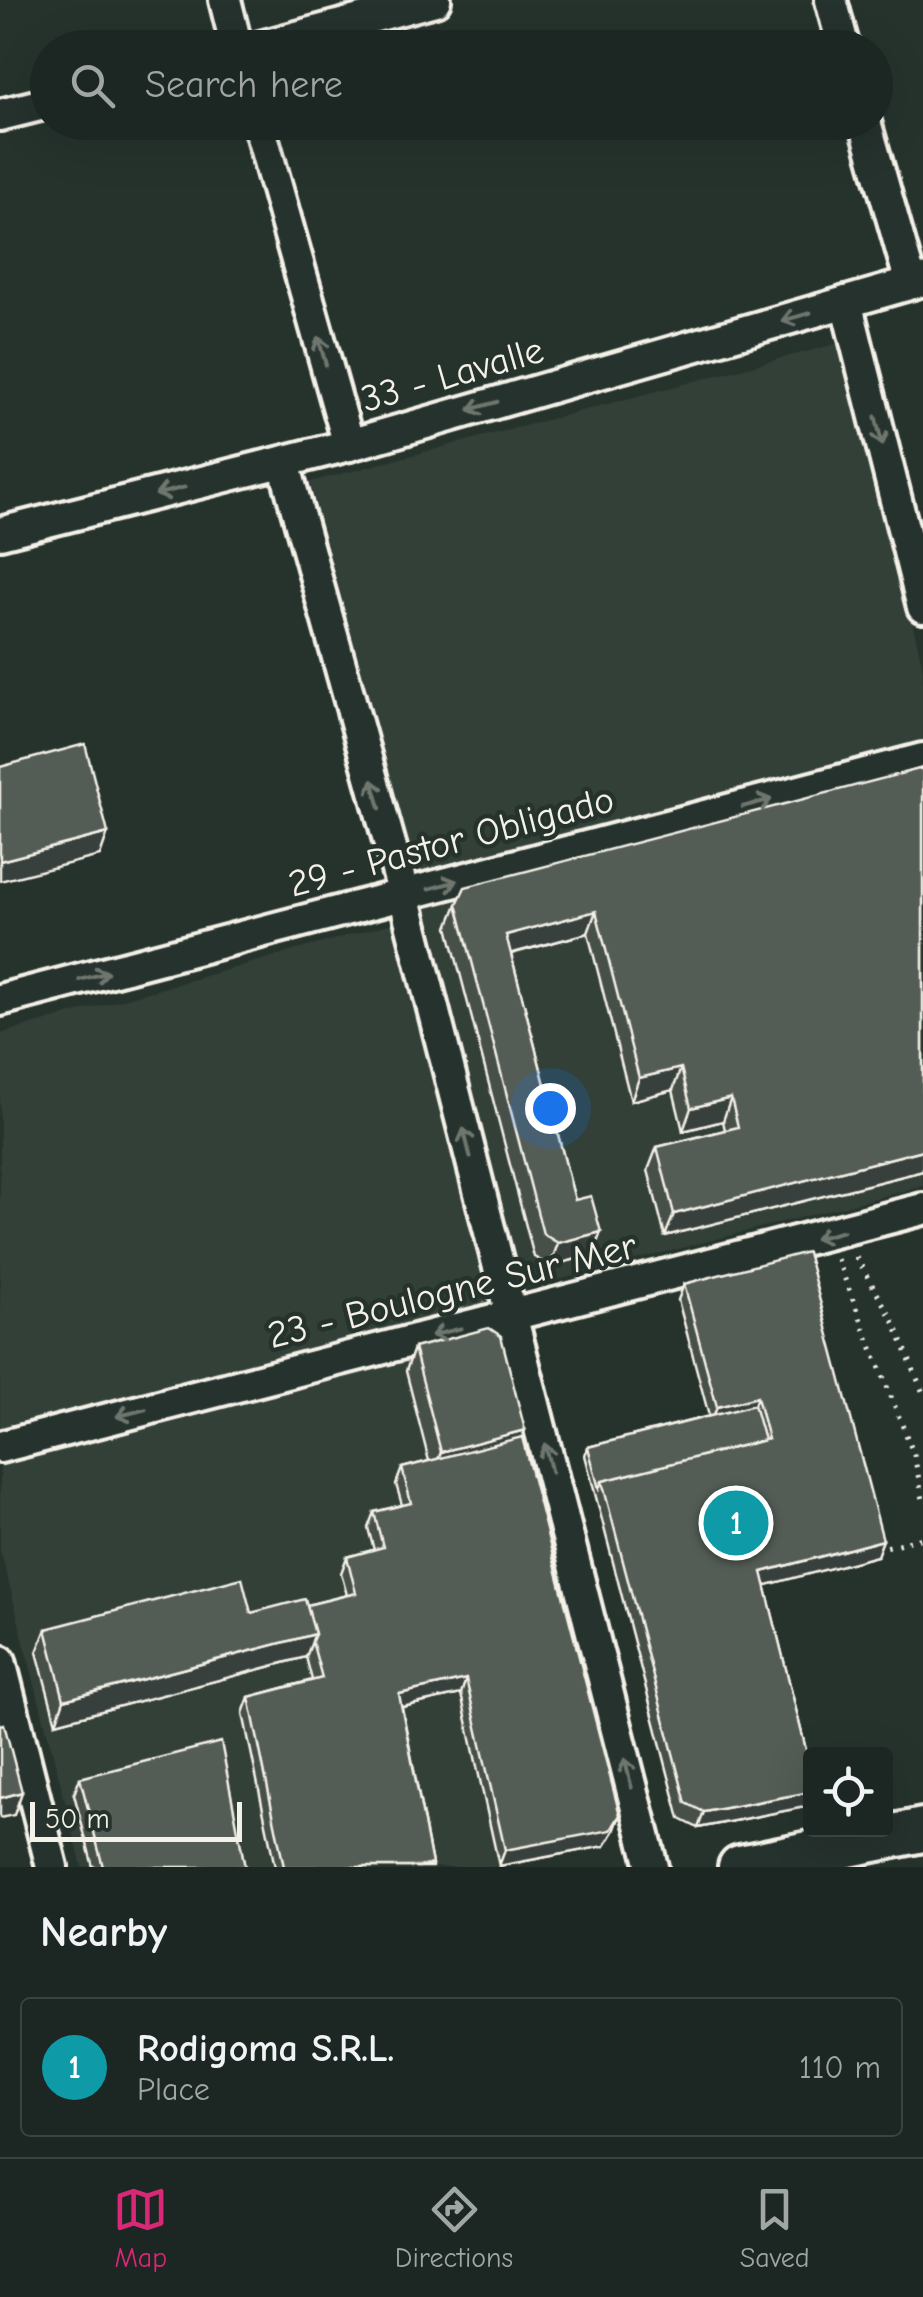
<!DOCTYPE html>
<html lang="en">
<head>
<meta charset="utf-8">
<style>
	body { margin:0; font-family:"Comic Neue",sans-serif; background:#252e2a; color:#f1f3f6 }
	.controls { position:absolute; right:30px; bottom:30px; display:grid; overflow:hidden; border-radius:10px; box-shadow:0 10px 40px #0002 }
	.controls button { width:90px; height:90px; display:grid; place-items:center; padding:0; border:0; border-bottom:2px solid #3a4340; background:#1c2622; color:#f1f3f6; font:50px sans-serif }
	.scale { position:absolute; left:30px; bottom:25px; width:212px; box-sizing:border-box; padding-left:10px; border:5px solid #f4f1e8; border-top:0; font-size:28px; line-height:35px; white-space:nowrap; color:#f4f1e8; -webkit-text-stroke:8px #26332d; paint-order:stroke }
	.you { position:absolute; left:550px; top:1108px; width:35px; height:35px; margin:-25px; border:8px solid #fff; border-radius:50%; background:#1a73e8; box-shadow:0 0 0 15px #1a73e833 }
	.badge { display:grid; place-items:center; width:65px; height:65px; border-radius:50%; background:#db2777; color:#fff; font-size:32px; font-weight:700 }
	.pin { position:absolute; translate:-50% -50%; border:5px solid #fff; box-shadow:0 2px 10px #0006 }
	.list { margin:0; padding:0; list-style:none }
	h2 { display:flex; justify-content:space-between; align-items:center; height:130px; margin:0; padding:0 40px; font-size:42px }
	h2 small { font-size:32px; font-weight:400; color:#a0a5a5 }
	.list li { display:grid; grid-template-columns:65px 1fr auto; gap:30px; align-items:center; box-sizing:border-box; height:140px; margin:0 20px 20px; padding:0 20px; border:2px solid #3a4340; border-radius:10px }
	.list b { display:block; font-size:38px; white-space:nowrap }
	.list p { margin:0; font-size:32px; white-space:nowrap; color:#a0a5a5 }
	.list em { font-size:32px; font-style:normal; color:#a0a5a5 }
	.icon { flex:none; width:55px; height:55px; fill:none; stroke:currentColor; stroke-width:2; stroke-linecap:round; stroke-linejoin:round }
	.map { position:relative; flex:none; width:923px; height:1867px; overflow:hidden }
	.search { position:absolute; background:#1c2622; box-shadow:0 10px 40px #0002; left:30px; right:30px; top:30px; height:110px; display:flex; align-items:center; gap:25px; box-sizing:border-box; padding:0 35px; border-radius:55px; color:#a0a5a5; font-size:38px }
	.sheet { height:290px; background:#1c2622 }
	nav { display:flex; justify-content:space-around; align-items:center; box-sizing:border-box; height:140px; border-top:2px solid #3a4340; background:#1c2622; font-size:28px; color:#a0a5a5 }
	nav a { display:grid; justify-items:center; gap:5px }
	nav .on { color:#db2777 }
	.map>svg:first-child { display:block }
	.built { fill:#333f39 }
	.lines { fill:none; stroke-linecap:round; stroke-linejoin:round }
	.street-casing { stroke:#f4f1e8; stroke-width:38 }
	.secondary-casing { stroke:#f4f1e8; stroke-width:50 }
	.path { stroke:#f4f1e8; stroke-width:5; stroke-dasharray:2.5 8; stroke-linecap:butt }
	.street { stroke:#26332d; stroke-width:30 }
	.secondary { stroke:#26332d; stroke-width:42 }
	.wall { fill:#474f49; stroke:#f4f1e8; stroke-width:2.5 }
	.shaded-wall { fill:#39403c; stroke:#f4f1e8; stroke-width:2.5 }
	.building { fill:#525c55; stroke:#f4f1e8; stroke-width:2.5 }
	.oneway { stroke:#6e766e }
	.labels { text-anchor:middle; stroke-width:9; stroke-linejoin:round; paint-order:stroke }
	.street-label { font-size:38px; fill:#f4f1e8; stroke:#26332d }
</style>
</head>
<body>
<div class="map">
<svg width="923" height="1867" viewBox="0 0 923 1867">
	<rect width="100%" height="100%" fill="#26332d"/>
	<filter id="ink" filterUnits="userSpaceOnUse"><feTurbulence type="fractalNoise" baseFrequency=".01" numOctaves="2"/><feDisplacementMap in="SourceGraphic" scale="20" xChannelSelector="R" yChannelSelector="G"/><feConvolveMatrix kernelMatrix="1 2 1 2 8 2 1 2 1" color-interpolation-filters="sRGB"/></filter>
	<g filter="url(#ink)">
		<path class="built" d="M847,341L923,668V1186L492,1297L611,1841L492,1867H82L0,1549V1034L428,913L310,482Z"/>
		<g class="lines">
			<defs>
				<g id="street">
					<path d="M225,0L237,48"/>
					<path d="M831,0L844,48"/>
					<path d="M256,48L435,0"/>
					<path d="M0,115L48,103"/>
					<path d="M258,122L349,445"/>
					<path d="M865,122L911,283"/>
					<path d="M846,302L923,607"/>
					<path d="M284,463L404,895L652,1867"/>
					<path d="M0,533L349,445L923,280"/>
					<path d="M0,1000L923,759"/>
					<path d="M0,1447L923,1209"/>
					<path d="M0,1661L52,1867"/>
				</g>
				<path id="secondary" d="M740,1867L923,1830"/>
			</defs>
			<use href="#street" class="street-casing"/>
			<use href="#secondary" class="secondary-casing"/>
			<g class="path">
				<path d="M856,1257L895,1324L923,1393"/>
				<path d="M837,1259L914,1455L923,1500"/>
				<path d="M877,1549L923,1538"/>
			</g>
			<use href="#street" class="street"/>
			<use href="#secondary" class="secondary"/>
		</g>
		<g class="wall">
			<path d="M923,768V1171L665,1236L648,1170L657,1147L725,1130L723,1121L683,1131L673,1090L631,1101L588,933L511,954L575,1200L601,1232L592,1255L550,1266L534,1257L448,927L457,904Z"/>
			<path d="M684,1284L877,1556L765,1585L810,1766V1806L698,1828L680,1819L585,1455L588,1447L709,1416L678,1300Z"/>
			<path d="M414,1348L525,1430L522,1437L620,1815L614,1831L605,1846L499,1866L461,1694L402,1707L432,1864V1867H275L243,1713L249,1697L312,1680L306,1657L56,1723L37,1652L46,1629L251,1613L307,1605L347,1595L341,1573L347,1557L374,1550L368,1528L374,1512L402,1505L396,1484L402,1468L429,1461L406,1371Z"/>
			<path d="M80,1778L245,1867H93L74,1794Z"/>
		</g>
		<g class="shaded-wall">
			<path d="M108,833L100,856L0,881V861Z"/>
			<path d="M596,911L588,933L498,957L506,935Z"/>
			<path d="M681,1068L673,1090L631,1101L639,1078Z"/>
			<path d="M731,1098L723,1121L683,1131L691,1108Z"/>
			<path d="M923,1150V1171L665,1236L674,1214Z"/>
			<path d="M601,1232L592,1255L550,1266L558,1243Z"/>
			<path d="M757,1397L751,1413L711,1423L717,1407Z"/>
			<path d="M525,1430L516,1452L432,1474L441,1452Z"/>
			<path d="M883,1540L877,1556L756,1588L762,1572Z"/>
			<path d="M315,1634L306,1657L56,1723L64,1700Z"/>
			<path d="M466,1679L461,1694L393,1709L399,1694Z"/>
			<path d="M22,1792L14,1815L0,1818V1798Z"/>
			<path d="M810,1792V1806L698,1828L704,1812Z"/>
			<path d="M620,1815L614,1831L605,1846L499,1866L505,1850Z"/>
		</g>
		<g class="building">
			<path d="M85,744L108,833L0,861V767Z"/>
			<path d="M923,768V1150L674,1214L657,1147L738,1127L731,1098L691,1108L681,1068L639,1078L596,911L506,935L575,1200L591,1196L601,1232L558,1243L543,1234L457,904L465,887Z"/>
			<path d="M807,1252L883,1540L762,1572L810,1766V1792L704,1812L686,1803L602,1481L768,1439L757,1397L717,1407L684,1284Z"/>
			<path d="M489,1328L501,1336L525,1430L441,1452L414,1348Z"/>
			<path d="M754,1405L764,1440L602,1481L599,1489L588,1447Z"/>
			<path d="M522,1437L620,1815L611,1830L505,1850L466,1679L399,1694L432,1864L419,1867H284L249,1697L322,1678L312,1641L315,1634L307,1605L356,1593L347,1557L383,1547L374,1512L411,1503L402,1468Z"/>
			<path d="M242,1578L251,1613L305,1599L315,1634L64,1700L46,1629Z"/>
			<path d="M4,1724L22,1792L0,1798V1725Z"/>
			<path d="M221,1742L245,1867H103L80,1778Z"/>
		</g>
		<defs><path id="oneway-shaft" d="M-6 0H5M1.5-3L5.5 0L1.5 3" fill="none" stroke-width="1.6" stroke-linecap="round" stroke-linejoin="round" transform="scale(2.5)"/></defs>
		<g class="oneway">
			<use href="#oneway-shaft" transform="translate(796 317) rotate(164)"/>
			<use href="#oneway-shaft" transform="translate(322 351) rotate(-106)"/>
			<use href="#oneway-shaft" transform="translate(483 406) rotate(164)"/>
			<use href="#oneway-shaft" transform="translate(879 431) rotate(76)"/>
			<use href="#oneway-shaft" transform="translate(170 491) rotate(166)"/>
			<use href="#oneway-shaft" transform="translate(376 794) rotate(-106)"/>
			<use href="#oneway-shaft" transform="translate(757 803) rotate(-15)"/>
			<use href="#oneway-shaft" transform="translate(443 885) rotate(-15)"/>
			<use href="#oneway-shaft" transform="translate(94 976) rotate(-15)"/>
			<use href="#oneway-shaft" transform="translate(467 1143) rotate(-104)"/>
			<use href="#oneway-shaft" transform="translate(829 1235) rotate(165)"/>
			<use href="#oneway-shaft" transform="translate(446 1332) rotate(166)"/>
			<use href="#oneway-shaft" transform="translate(131 1413) rotate(166)"/>
			<use href="#oneway-shaft" transform="translate(548 1458) rotate(-104)"/>
			<use href="#oneway-shaft" transform="translate(628 1773) rotate(-104)"/>
		</g>
	</g>
	<g class="labels">
		<g class="street-label">
			<text transform="translate(452 374) rotate(-16)" y="13">33 - Lavalle</text>
			<text transform="translate(451 841) rotate(-15)" y="13">29 - Pastor Obligado</text>
			<text transform="translate(452 1290) rotate(-14)" y="13">23 - Boulogne Sur Mer</text>
		</g>
	</g>
</svg>
<div class="controls">
<button><svg class="icon" aria-label="locate" viewBox="0 0 24 24"><circle cx="12" cy="12" r="6"/><path d="M12 2v4M12 18v4M2 12h4M18 12h4"/></svg></button>
</div>
<div class="scale">50 m</div>
<div class="you"></div>
<div class="pin badge" style="left:736px;top:1523px;background:#0f9aa8">1</div>
<div class="search"><svg class="icon" aria-label="search" viewBox="0 0 24 24"><circle cx="10" cy="10" r="6"/><path d="M15 15l6 6"/></svg>Search here</div>
</div>
<section class="sheet">
<h2>Nearby<small></small></h2>
<ul class="list">
<li><span class="badge" style="background:#0f9aa8">1</span><div><b>Rodigoma S.R.L.</b><p>Place</p></div><em>110 m</em></li>
</ul>
</section>
<nav>
<a class="on"><svg class="icon" aria-label="map" viewBox="0 0 24 24"><path d="M3 6l6-2 6 2 6-2v14l-6 2-6-2-6 2zM9 4v14M15 6v14"/></svg>Map</a>
<a><svg class="icon" aria-label="directions" viewBox="0 0 24 24"><path d="M12 3l9 9-9 9-9-9zM9 14v-3h6M13 9l2 2-2 2"/></svg>Directions</a>
<a><svg class="icon" aria-label="saved" viewBox="0 0 24 24"><path d="M7 4h10v16l-5-4-5 4z"/></svg>Saved</a>
</nav>
</body>
</html>
